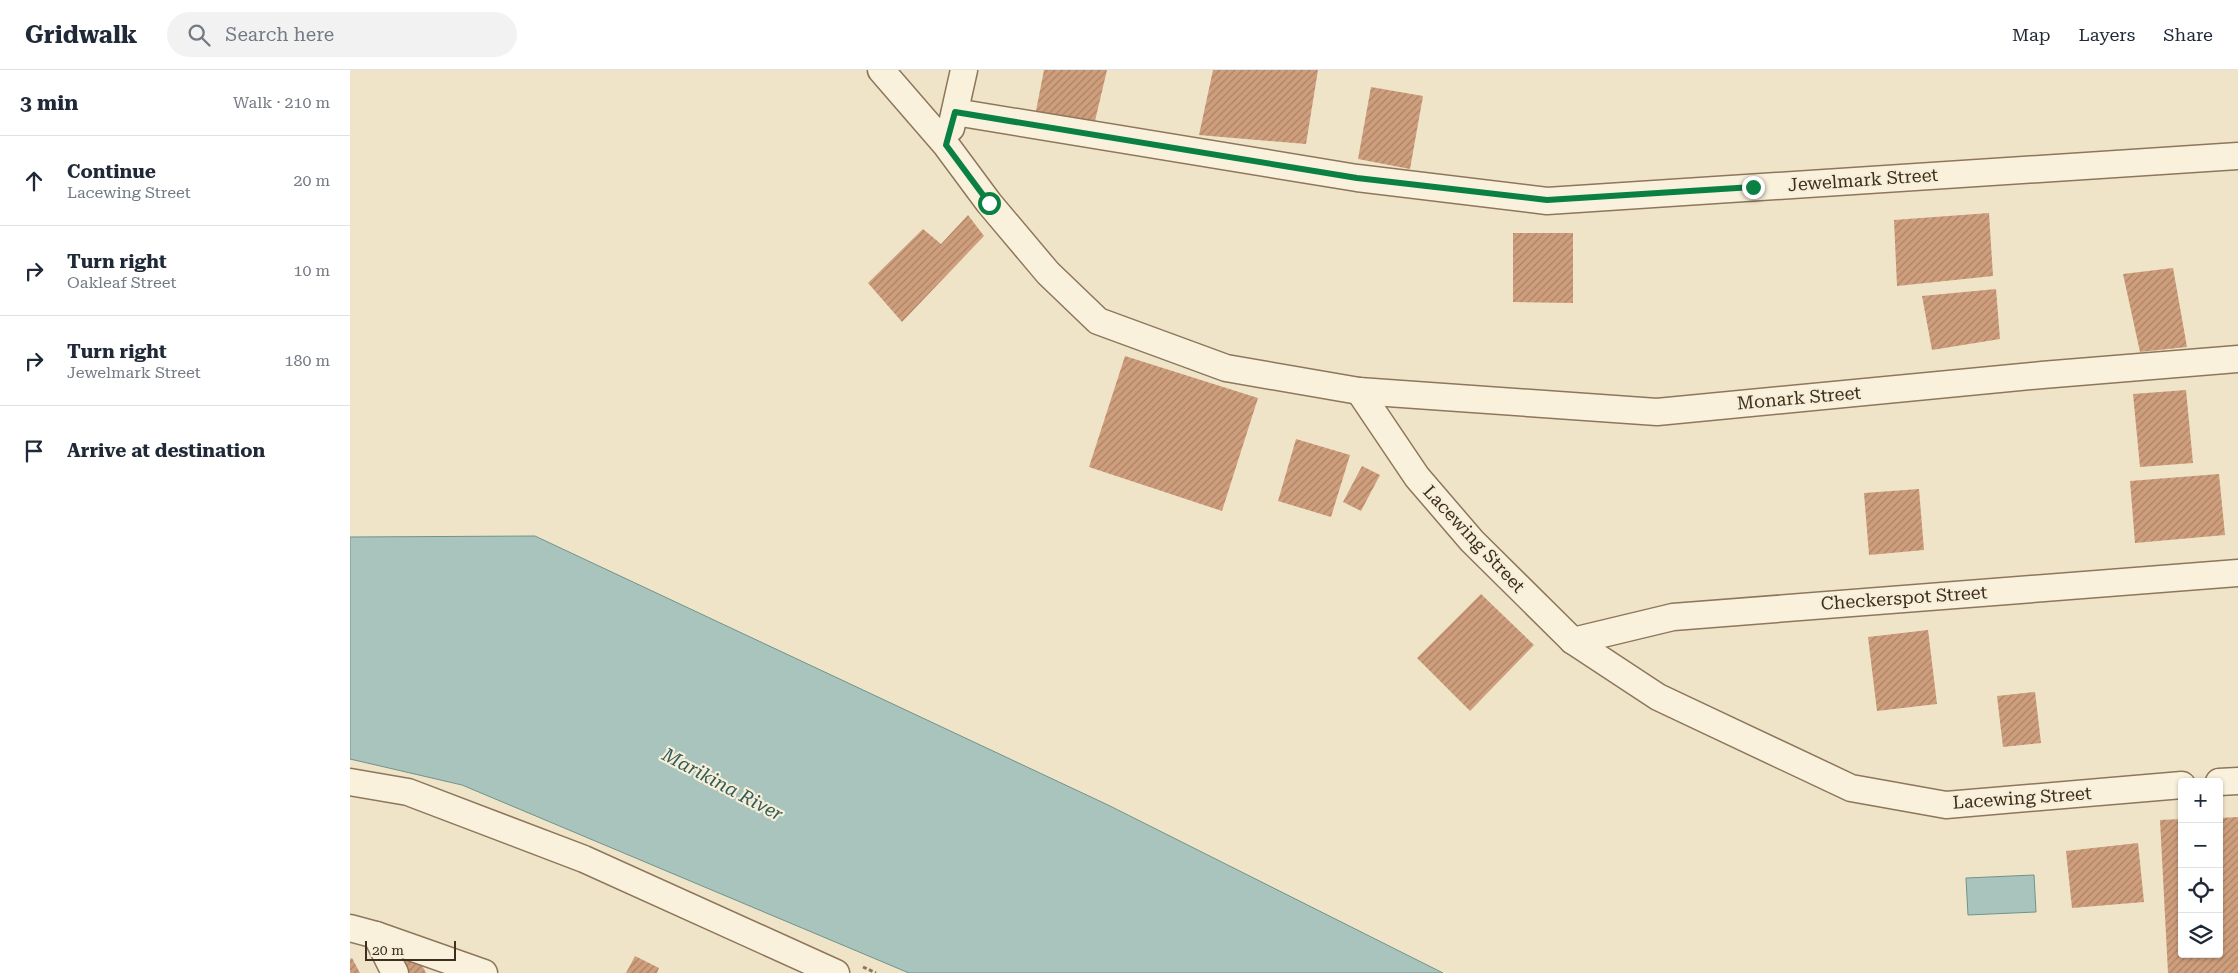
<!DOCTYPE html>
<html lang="en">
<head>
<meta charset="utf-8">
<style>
	body { margin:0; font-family:"Roboto Serif",serif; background:#f2f2f3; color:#1f2937 }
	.controls { position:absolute; right:15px; bottom:15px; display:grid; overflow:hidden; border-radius:5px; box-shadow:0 1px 4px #0004 }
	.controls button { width:45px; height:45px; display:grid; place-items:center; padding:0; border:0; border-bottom:1px solid #e0e1e3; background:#fff; color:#1f2937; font:25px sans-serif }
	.scale { position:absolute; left:15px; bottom:12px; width:91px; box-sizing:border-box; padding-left:5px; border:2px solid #3d2e20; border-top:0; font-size:14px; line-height:18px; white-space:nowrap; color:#3d2e20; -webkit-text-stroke:4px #f7eed8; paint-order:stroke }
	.stop { position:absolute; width:15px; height:15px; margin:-11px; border:4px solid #0b8043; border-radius:50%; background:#fff }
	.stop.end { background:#0b8043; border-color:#fff; box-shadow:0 1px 5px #0008 }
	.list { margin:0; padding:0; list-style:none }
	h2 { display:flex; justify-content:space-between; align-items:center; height:65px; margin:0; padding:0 20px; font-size:21px }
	h2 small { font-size:16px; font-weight:400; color:#747a83 }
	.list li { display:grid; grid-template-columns:32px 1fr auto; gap:15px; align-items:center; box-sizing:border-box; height:90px; padding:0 20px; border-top:1px solid #e0e1e3 }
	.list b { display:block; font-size:19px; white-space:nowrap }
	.list p { margin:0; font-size:16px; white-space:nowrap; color:#747a83 }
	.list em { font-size:16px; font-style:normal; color:#747a83 }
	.icon { flex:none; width:28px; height:28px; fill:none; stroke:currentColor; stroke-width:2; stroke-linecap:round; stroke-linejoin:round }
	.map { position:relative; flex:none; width:1888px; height:903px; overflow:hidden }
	header { display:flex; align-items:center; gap:30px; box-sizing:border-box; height:70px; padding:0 25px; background:#fff; border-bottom:1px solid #e0e1e3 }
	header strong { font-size:24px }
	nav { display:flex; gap:28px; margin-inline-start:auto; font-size:18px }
	.search { width:350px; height:45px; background:#f2f2f3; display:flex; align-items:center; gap:12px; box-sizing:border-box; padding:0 18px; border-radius:28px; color:#747a83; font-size:19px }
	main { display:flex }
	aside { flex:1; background:#fff }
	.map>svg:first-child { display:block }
	.water { fill:#a9c4bc; stroke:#6f938a }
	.building { fill:url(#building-hatch) }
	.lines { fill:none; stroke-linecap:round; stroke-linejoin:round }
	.street-casing { stroke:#8d765c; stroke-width:29 }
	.path { stroke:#8d765c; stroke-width:3; stroke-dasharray:4 2.5; stroke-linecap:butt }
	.street { stroke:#faf1dc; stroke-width:26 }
	.route { stroke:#0b8043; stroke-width:6 }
	.labels { text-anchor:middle; stroke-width:4.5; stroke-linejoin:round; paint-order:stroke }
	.street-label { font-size:18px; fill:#3d2e20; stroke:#f7eed8 }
	.water-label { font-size:19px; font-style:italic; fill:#2f5d5a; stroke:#f7eed8 }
</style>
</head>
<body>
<header>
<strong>Gridwalk</strong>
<div class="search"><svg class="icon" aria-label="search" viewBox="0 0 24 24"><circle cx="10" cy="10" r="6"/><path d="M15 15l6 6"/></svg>Search here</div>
<nav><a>Map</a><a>Layers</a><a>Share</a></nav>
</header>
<main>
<aside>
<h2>3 min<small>Walk · 210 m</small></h2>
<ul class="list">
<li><svg class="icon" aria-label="ahead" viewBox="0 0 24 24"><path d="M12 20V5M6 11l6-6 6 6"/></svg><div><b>Continue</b><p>Lacewing Street</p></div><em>20 m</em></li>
<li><svg class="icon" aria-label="right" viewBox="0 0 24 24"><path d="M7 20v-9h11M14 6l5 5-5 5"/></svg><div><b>Turn right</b><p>Oakleaf Street</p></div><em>10 m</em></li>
<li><svg class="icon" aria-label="right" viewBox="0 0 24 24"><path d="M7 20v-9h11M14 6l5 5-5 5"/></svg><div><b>Turn right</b><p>Jewelmark Street</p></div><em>180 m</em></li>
<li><svg class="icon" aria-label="arrive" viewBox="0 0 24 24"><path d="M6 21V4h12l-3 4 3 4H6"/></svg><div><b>Arrive at destination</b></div></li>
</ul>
</aside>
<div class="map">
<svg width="1888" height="903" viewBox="0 0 1888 903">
	<defs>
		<pattern id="building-hatch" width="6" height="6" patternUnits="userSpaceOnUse" patternTransform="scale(1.25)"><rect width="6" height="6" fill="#cf9f7d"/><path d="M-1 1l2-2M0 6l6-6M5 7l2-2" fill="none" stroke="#a98266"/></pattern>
	</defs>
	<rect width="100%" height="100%" fill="#f0e4c8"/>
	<g class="water">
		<path d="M185,466L758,735L1093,903H559L112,715L0,689V467Z"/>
		<path d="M1684,805L1686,842L1618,845L1616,808Z"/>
	</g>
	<g class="building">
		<path d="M694,0H757L744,55L685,46Z"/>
		<path d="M863,0H968L956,74L849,65Z"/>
		<path d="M1021,17L1073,26L1060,99L1008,89Z"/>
		<path d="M1639,143L1643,206L1547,216L1544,150Z"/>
		<path d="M618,145L634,166L552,252L518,213L573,159L591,174Z"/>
		<path d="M1163,163H1223V233L1163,232Z"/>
		<path d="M1823,198L1837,277L1790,282L1773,204Z"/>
		<path d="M1646,219L1650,269L1582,280L1572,226Z"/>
		<path d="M775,286L908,328L872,441L739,397Z"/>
		<path d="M1836,320L1843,393L1790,397L1783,324Z"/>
		<path d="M946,369L1000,385L981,447L928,431Z"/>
		<path d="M1012,396L1030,405L1011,441L993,432Z"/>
		<path d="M1869,404L1875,465L1785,473L1780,411Z"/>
		<path d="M1569,419L1574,480L1519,485L1514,423Z"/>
		<path d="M1131,524L1184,575L1120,641L1067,588Z"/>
		<path d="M1578,560L1587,634L1527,641L1518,567Z"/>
		<path d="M1685,622L1691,673L1653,677L1647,626Z"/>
		<path d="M1888,747V903H1818L1810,750L1832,749V884H1869V748Z"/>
		<path d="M1788,773L1794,832L1722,838L1716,781Z"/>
		<path d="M64,880L76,903H51L45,891Z"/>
		<path d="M285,886L309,898L307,903H276Z"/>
		<path d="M2,888L10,903H0V889Z"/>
	</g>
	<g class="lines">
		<defs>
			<g id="street">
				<path d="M531,0L596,75L639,133L698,203L748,251L876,298L1009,321L1307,342L1692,305L1888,289"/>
				<path d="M605,42L1007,108L1197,131L1888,86"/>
				<path d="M601,58L614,0"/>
				<path d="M1009,321L1067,407L1122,471L1223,571L1308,627L1501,718L1596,735L1832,715"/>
				<path d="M1223,571L1323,547L1888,503"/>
				<path d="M0,712L58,722L234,789L486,903"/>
				<path d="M1869,712L1888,711"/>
				<path d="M0,858L26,865L134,903"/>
				<path d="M26,865L45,903"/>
			</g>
		</defs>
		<use href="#street" class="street-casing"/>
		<path class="path" d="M513,897L526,903"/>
		<use href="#street" class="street"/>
	</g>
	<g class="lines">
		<path class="route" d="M639,133L596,75L605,42L1007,108L1197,130L1403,117"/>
	</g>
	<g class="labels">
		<g class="street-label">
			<text transform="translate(1513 110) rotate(-4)" y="6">Jewelmark Street</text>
			<text transform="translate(1449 328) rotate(-5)" y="6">Monark Street</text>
			<text transform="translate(1124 469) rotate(47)" y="6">Lacewing Street</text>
			<text transform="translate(1554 528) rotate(-4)" y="6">Checkerspot Street</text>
			<text transform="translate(1672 728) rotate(-4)" y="6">Lacewing Street</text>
		</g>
		<g class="water-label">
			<text transform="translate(373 714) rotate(28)" y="7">Marikina River</text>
		</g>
	</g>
</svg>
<div class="controls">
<button>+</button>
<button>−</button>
<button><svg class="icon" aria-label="locate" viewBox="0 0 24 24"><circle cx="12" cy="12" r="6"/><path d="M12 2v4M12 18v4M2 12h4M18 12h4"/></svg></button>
<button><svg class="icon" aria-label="layers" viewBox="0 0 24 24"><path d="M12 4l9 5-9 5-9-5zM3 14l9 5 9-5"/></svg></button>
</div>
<div class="scale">20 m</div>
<div class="stop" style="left:639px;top:133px"></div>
<div class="stop end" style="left:1403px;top:117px"></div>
</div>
</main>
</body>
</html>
